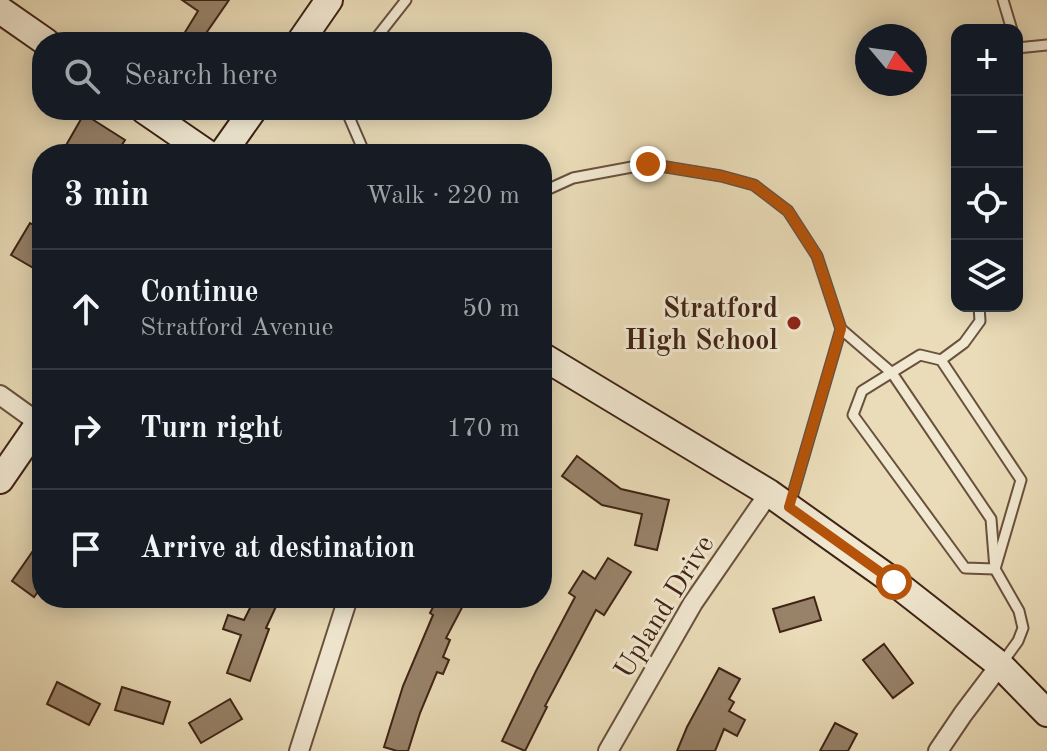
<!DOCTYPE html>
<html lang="en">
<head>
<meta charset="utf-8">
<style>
	body { margin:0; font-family:"Old Standard TT",serif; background:#20242c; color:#f1f3f6 }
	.controls { position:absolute; right:24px; top:24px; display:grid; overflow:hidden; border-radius:16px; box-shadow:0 4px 20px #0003 }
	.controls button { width:72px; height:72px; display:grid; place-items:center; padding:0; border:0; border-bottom:2px solid #363941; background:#171b24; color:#f1f3f6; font:40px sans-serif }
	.compass { position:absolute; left:855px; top:24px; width:72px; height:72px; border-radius:50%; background:#171b24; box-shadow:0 4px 20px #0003; rotate:119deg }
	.stop { position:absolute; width:24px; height:24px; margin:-18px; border:6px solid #b45309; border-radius:50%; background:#fff }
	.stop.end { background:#b45309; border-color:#fff; box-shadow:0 2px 8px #0008 }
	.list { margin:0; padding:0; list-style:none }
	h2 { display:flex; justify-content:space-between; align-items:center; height:104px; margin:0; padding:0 32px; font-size:34px }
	h2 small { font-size:26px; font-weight:400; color:#9ea1a6 }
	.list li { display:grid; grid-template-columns:52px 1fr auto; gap:24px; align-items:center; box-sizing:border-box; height:120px; padding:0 32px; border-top:2px solid #363941 }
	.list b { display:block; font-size:30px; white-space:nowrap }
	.list p { margin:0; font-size:26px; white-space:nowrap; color:#9ea1a6 }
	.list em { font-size:26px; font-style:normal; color:#9ea1a6 }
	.icon { flex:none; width:44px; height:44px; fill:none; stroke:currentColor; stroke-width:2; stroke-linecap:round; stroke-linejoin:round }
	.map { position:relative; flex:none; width:1047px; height:751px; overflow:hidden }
	.search { position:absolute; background:#171b24; box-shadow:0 4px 20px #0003; left:32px; top:32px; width:520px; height:88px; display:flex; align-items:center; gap:20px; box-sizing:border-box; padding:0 28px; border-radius:32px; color:#9ea1a6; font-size:30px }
	.panel { position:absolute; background:#171b24; box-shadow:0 4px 20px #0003; left:32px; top:144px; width:520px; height:464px; border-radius:32px }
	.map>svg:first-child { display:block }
	.building { fill:#98836a; stroke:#3f2315; stroke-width:2 }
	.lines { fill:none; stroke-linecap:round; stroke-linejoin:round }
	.lane-casing { stroke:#6a513e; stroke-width:13 }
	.street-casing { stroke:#6a513e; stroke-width:22 }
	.secondary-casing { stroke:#3f2315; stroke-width:30 }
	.lane { stroke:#f1e8d1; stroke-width:9 }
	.street { stroke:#f1e8d1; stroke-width:18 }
	.secondary { stroke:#f1e8d1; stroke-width:26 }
	.route { stroke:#b45309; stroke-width:10 }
	.poi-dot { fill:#8f2418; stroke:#f1e8d1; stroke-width:3 }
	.labels { text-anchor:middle; stroke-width:6; stroke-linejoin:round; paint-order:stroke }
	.poi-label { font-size:28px; font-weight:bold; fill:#3f2315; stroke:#f1e8d1; text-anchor:end }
	.street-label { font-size:28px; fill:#3f2315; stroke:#f1e8d1 }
</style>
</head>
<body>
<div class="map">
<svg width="1047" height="751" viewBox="0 0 1047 751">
	<rect width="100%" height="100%" fill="#eadcb8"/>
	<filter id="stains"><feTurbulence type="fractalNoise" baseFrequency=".0025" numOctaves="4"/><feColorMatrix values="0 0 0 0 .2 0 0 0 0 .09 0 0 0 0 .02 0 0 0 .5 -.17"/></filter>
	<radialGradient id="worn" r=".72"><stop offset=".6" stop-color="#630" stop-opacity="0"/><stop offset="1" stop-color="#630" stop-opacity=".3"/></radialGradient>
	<g class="building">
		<path d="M182,0H229L200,42H179L198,11Z"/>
		<path d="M84,114L125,140L116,154H61Z"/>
		<path d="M30,223L42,230V273L11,255Z"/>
		<path d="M577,456L621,489L669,500L657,550L635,545L642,514L602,505L562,476Z"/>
		<path d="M42,538V586L34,597L12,581Z"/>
		<path d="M608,558L631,572L604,615L596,610L545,706L547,707L525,751L502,741L536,671L575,597L569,593L583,571L595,579Z"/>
		<path d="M814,597L821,620L780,632L773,609Z"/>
		<path d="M255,598H280L266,628L269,629L250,681L227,673L241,635L223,629L228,615L244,620Z"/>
		<path d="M438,598H467L446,638L450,640L443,657L449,660L443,674L437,672L420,713L408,751H397L384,747L403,686L433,615L430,613Z"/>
		<path d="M884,644L913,683L893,698L863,660Z"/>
		<path d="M719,668L740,679L729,699L734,702L729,711L745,720L737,736L724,729L715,751H677L687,727Z"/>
		<path d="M57,682L100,704L89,725L47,704Z"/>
		<path d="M122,687L170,702L163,724L115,710Z"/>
		<path d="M230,699L242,719L201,743L189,723Z"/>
		<path d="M835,723L857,734L848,751H820Z"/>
	</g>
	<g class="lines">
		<defs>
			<g id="lane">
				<path d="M1003,0L1012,30"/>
				<path d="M373,42L406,0"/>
				<path d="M1017,48L1047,45"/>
				<path d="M346,110L365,154"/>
				<path d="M542,192L573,178L648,164L721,176L754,185L788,211L817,256L841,329L790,504"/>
				<path d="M841,329L892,373L991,519L995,569L1019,611L1023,628L1018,641L1002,663"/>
				<path d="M920,355L941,360L1021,480L995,569L965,568L853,415L862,391Z"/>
				<path d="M941,360L964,343L980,321L979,306"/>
			</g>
			<g id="street">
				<path d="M0,395L39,423"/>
				<path d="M299,751L348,598"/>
				<path d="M608,751L693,603L769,493"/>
				<path d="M938,751L963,714L1000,665"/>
			</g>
			<g id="secondary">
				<path d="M0,10L46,42"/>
				<path d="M300,42L329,0"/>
				<path d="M144,110L208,154"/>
				<path d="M222,154L253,110"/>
				<path d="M542,356L769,493L894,582L1000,665L1047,713"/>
				<path d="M0,480L42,419"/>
			</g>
		</defs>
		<use href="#lane" class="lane-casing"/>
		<use href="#street" class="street-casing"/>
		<use href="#secondary" class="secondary-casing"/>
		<use href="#lane" class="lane"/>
		<use href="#street" class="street"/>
		<use href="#secondary" class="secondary"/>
	</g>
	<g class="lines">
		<path class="route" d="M648,164L721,176L754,185L788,211L817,256L841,329L789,507L894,582"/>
	</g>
	<circle class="poi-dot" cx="794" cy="323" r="8"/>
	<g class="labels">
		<g class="poi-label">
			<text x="778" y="317">Stratford<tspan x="778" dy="32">High School</tspan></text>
		</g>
		<g class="street-label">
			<text transform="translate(663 606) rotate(-58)" y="10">Upland Drive</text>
		</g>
	</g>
	<rect width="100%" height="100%" filter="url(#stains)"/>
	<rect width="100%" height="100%" fill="url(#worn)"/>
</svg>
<div class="controls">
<button>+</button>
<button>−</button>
<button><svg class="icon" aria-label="locate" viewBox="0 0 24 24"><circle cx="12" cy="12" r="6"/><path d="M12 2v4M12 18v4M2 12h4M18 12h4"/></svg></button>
<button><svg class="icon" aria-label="layers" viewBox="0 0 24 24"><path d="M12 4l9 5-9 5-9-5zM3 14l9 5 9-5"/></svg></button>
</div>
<svg class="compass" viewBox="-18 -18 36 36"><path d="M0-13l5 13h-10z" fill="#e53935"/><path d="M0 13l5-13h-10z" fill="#9ea1a6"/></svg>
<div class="stop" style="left:894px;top:582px"></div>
<div class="stop end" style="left:648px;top:164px"></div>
<div class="search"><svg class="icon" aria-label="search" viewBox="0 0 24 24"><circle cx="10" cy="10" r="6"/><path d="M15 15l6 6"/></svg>Search here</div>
<section class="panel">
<h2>3 min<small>Walk · 220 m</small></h2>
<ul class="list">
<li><svg class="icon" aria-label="ahead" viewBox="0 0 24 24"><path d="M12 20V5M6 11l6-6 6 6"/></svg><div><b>Continue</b><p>Stratford Avenue</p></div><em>50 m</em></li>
<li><svg class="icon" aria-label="right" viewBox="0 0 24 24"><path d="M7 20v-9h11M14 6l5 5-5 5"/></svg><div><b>Turn right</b></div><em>170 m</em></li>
<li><svg class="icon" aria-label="arrive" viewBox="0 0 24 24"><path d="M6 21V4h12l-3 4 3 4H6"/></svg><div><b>Arrive at destination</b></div></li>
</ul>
</section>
</div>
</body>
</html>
